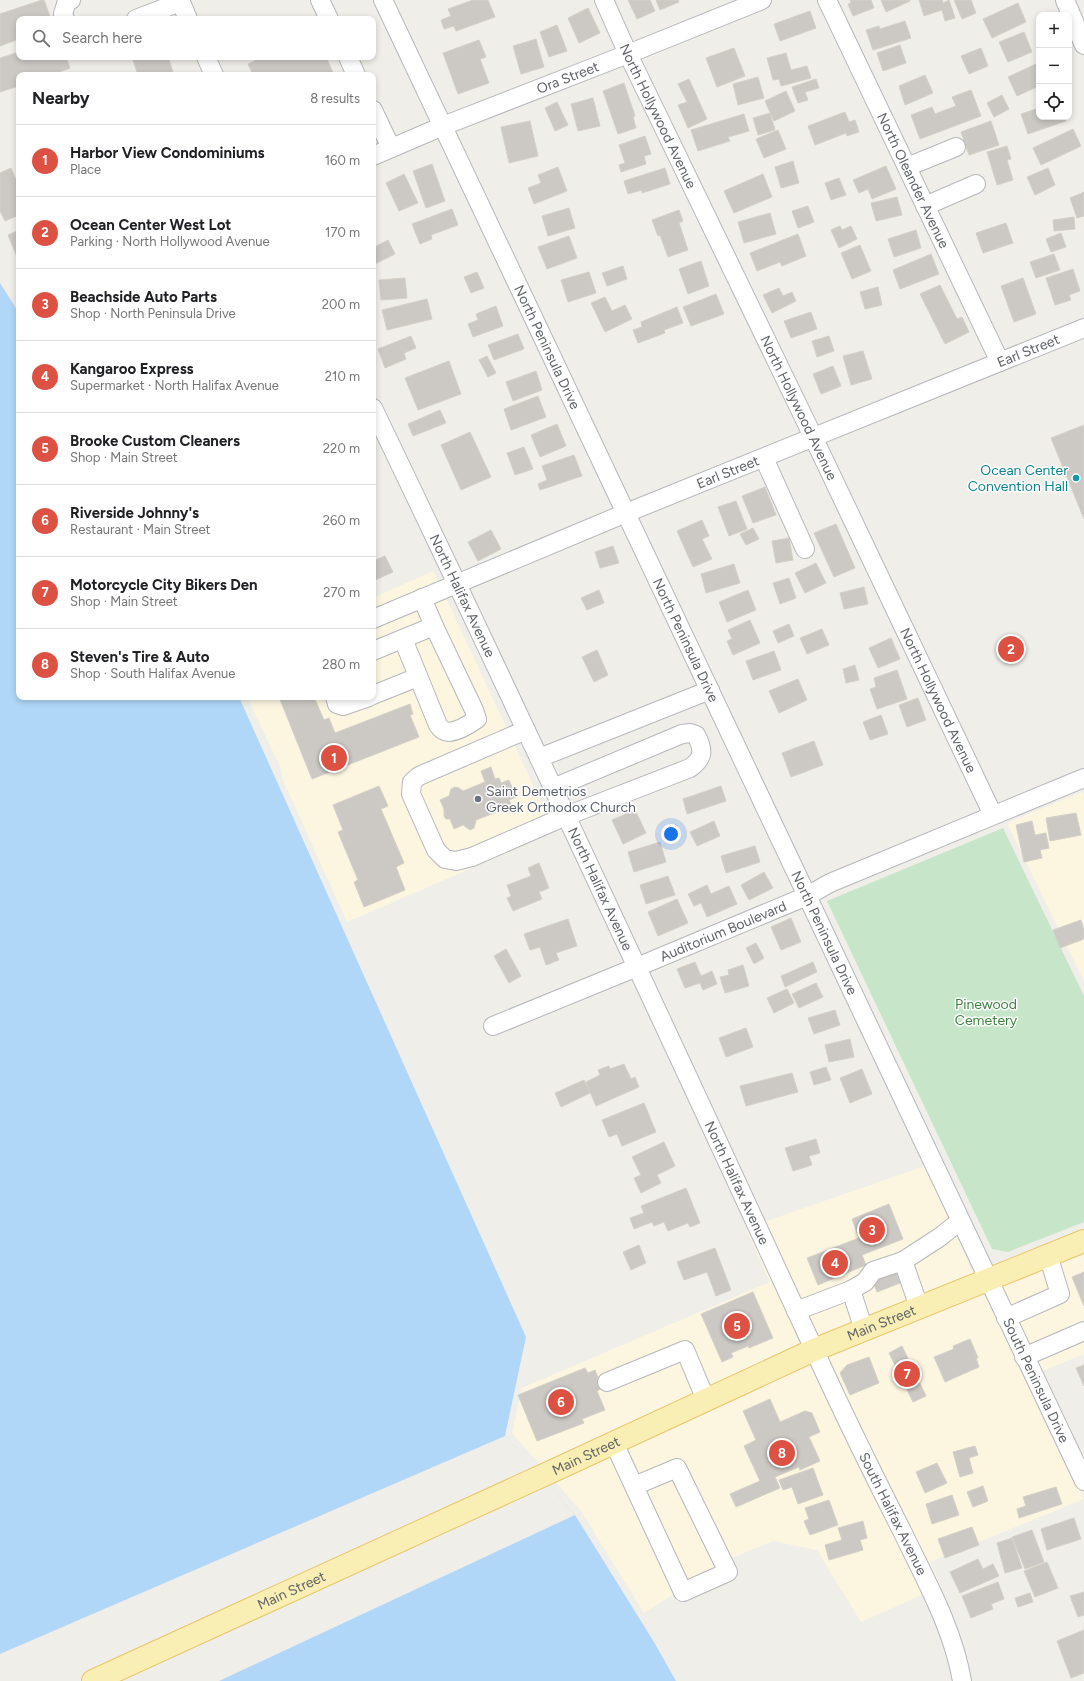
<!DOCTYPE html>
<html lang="en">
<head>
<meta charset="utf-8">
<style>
	body { margin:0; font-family:Figtree,sans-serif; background:#f6f6f6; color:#202124 }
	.controls { position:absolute; right:12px; top:12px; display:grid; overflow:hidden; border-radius:8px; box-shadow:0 2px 6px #0003 }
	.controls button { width:36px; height:36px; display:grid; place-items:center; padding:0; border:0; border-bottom:1px solid #e0e0e0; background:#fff; color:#202124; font:20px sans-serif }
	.you { position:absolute; left:671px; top:834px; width:14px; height:14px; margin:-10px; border:3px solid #fff; border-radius:50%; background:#1a73e8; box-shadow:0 0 0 6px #1a73e833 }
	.badge { display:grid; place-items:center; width:26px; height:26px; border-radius:50%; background:#dc5142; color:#fff; font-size:13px; font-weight:700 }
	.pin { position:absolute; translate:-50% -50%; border:2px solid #fff; box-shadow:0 1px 4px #0006 }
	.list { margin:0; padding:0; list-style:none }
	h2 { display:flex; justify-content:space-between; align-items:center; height:52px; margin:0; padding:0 16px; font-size:17px }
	h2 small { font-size:13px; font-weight:400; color:#757577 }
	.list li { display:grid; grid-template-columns:26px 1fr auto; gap:12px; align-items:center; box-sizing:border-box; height:72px; padding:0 16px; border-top:1px solid #e0e0e0 }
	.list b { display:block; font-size:15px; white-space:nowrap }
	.list p { margin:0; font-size:13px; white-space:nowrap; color:#757577 }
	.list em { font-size:13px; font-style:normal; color:#757577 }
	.icon { flex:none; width:22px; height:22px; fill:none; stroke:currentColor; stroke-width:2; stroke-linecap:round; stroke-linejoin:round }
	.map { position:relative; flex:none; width:1084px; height:1681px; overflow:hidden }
	.search { position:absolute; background:#fff; box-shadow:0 2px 6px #0003; left:16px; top:16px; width:360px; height:44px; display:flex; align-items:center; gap:10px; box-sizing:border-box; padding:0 14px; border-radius:8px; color:#757577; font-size:15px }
	.panel { position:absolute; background:#fff; box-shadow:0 2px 6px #0003; left:16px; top:72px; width:360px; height:628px; border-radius:8px }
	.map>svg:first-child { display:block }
	.commercial { fill:#fcf6e1 }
	.green { fill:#c7e5c8 }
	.water { fill:#b0d7f8 }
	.pier { fill:#f0eee8 }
	.building { fill:#ccc9c4; stroke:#d4d0c7 }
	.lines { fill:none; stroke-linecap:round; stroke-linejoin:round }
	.minor-casing { stroke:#b5b7bb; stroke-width:20 }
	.major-casing { stroke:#e7c66a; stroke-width:24 }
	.minor { stroke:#fff; stroke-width:18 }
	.major { stroke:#f9efb4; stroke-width:22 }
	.culture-dot { fill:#0f9aa8; stroke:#fff; stroke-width:1.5 }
	.worship-dot { fill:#6b7280; stroke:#fff; stroke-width:1.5 }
	.labels { text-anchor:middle; stroke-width:3; stroke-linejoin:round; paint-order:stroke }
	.street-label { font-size:14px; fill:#5f6267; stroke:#fff }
	.culture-label { font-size:14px; fill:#0d838f; stroke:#fff; text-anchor:end }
	.worship-label { font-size:14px; fill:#5b616d; stroke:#fff; text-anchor:start }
	.park-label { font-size:14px; fill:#3c8140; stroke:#fff }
</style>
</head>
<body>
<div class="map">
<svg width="1084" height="1681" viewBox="0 0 1084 1681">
	<rect width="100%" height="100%" fill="#f0eee8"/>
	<g class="commercial">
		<path d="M433,571L439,582L373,610V598Z"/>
		<path d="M446,598L555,832L347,922L283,780L280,766L247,697H373V628Z"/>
		<path d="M1082,792L1084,795V981L1007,823Z"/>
		<path d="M925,1166L973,1272L975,1271L977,1275L818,1339L764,1222Z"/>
		<path d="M749,1227L804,1346L542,1467L512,1433L522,1388L770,1282L746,1228Z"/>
		<path d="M1084,1250V1354L1040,1372L998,1284Z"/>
		<path d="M984,1290L1084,1499L930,1562L941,1586L938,1588L825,1355Z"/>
		<path d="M811,1361L924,1594L861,1622L817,1550L773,1541L729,1559L644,1613L581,1511L554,1480Z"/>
	</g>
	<path class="green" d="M1003,828L1084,996V1222L1008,1252L992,1249L827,901Z"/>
	<path class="water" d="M0,283L19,313V697H239L526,1337L505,1436L575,1515L654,1642L676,1681H0Z"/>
	<path class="pier" d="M505,1436L533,1467H535L549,1482L547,1483L575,1515L219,1681H0V1654Z"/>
	<g class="building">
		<path d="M42,0H44L51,19H19V39L0,46V14Z"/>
		<path d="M473,0H488L495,17L456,31L454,26L444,29L441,20L451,16L448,9Z"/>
		<path d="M628,0H650L655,11L637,19Z"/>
		<path d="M656,0H678L679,2L660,10Z"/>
		<path d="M850,0H871L874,8L853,16L848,4L851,3Z"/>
		<path d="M881,0H910V1L886,12Z"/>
		<path d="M919,0H942L943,3L949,0L955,18L945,21L942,10L924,16Z"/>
		<path d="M954,0H971L976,13L962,19Z"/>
		<path d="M1018,3L1026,22L992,38L983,19Z"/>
		<path d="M588,8L600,33L579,43L568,18Z"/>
		<path d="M810,11L816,28L780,41L774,24Z"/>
		<path d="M905,21L911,38L873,50L866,30L879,26L880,29Z"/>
		<path d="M557,25L567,51L549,57L540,32Z"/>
		<path d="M1024,32L1032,52L1008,62L999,42Z"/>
		<path d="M536,39L544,67L521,74L513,46Z"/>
		<path d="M479,40L486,57L480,59L489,83L458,94L443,53Z"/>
		<path d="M900,45L906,63L883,71L877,53Z"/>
		<path d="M734,48L745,76L717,87L706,58Z"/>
		<path d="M981,48L988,66L969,74L961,56Z"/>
		<path d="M19,52V57H66L70,68L51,75H19V86L0,92V58Z"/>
		<path d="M786,53L791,70L807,66L811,78L781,86L779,79L773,80L767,58Z"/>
		<path d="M144,57H168L174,75H138L133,60Z"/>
		<path d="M263,57H326L334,75H253L248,64Z"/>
		<path d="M1038,63L1039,66V86L1017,96L1008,77Z"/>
		<path d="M925,75L933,93L905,105L899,86Z"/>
		<path d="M758,77L764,98L738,105L733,84Z"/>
		<path d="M689,79L707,119L688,128L678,105L687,102L678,84Z"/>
		<path d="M816,79L819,88L805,92L808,100L798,103L792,87Z"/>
		<path d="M624,83L635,116L633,117L636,128L618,134L603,91Z"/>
		<path d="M971,90L981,116L920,139L911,115L932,107L935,114L956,106L952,97Z"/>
		<path d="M786,91L795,111L774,121L765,101Z"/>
		<path d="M1002,95L1009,109L994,117L987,103Z"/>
		<path d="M593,98L600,126L578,131L571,104Z"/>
		<path d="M557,102L568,125L555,131L545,108Z"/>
		<path d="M1039,108V117H1064L1066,121L1028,134L1021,114Z"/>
		<path d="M845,112L849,122L855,120L859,132L847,136L846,133L815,145L808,126Z"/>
		<path d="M770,113L775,130L758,135L753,118Z"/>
		<path d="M744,114L749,131L728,137L730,141L698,151L691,130Z"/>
		<path d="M530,121L538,156L509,163L501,127Z"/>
		<path d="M991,121L999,145L969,155L961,132Z"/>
		<path d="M1073,129L1081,146L1041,165L1033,148Z"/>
		<path d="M778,130L786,149L764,158L756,139Z"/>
		<path d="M645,136L651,154L644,156L646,164L621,172L619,165L625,163L619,145Z"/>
		<path d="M1007,146L1011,159L1007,160L1013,180L997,185L987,152Z"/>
		<path d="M793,161L799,183L781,188L775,167Z"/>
		<path d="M432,164L445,201L426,208L413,171Z"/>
		<path d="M886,166L896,189L872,199L868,189L859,193L853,180Z"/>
		<path d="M558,167L567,191L534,204L528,188L541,183L538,175Z"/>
		<path d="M11,168L19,187V215L5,221L0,211V173Z"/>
		<path d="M665,168L670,184L642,193V190L628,194L624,181Z"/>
		<path d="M1048,168L1055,185L1035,195L1027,177Z"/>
		<path d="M404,174L418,203L399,211L386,183Z"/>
		<path d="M763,174L772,197L734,213L724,191Z"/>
		<path d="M839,178L846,195L831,200L825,183Z"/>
		<path d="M1084,192V216L1077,218L1070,198Z"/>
		<path d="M897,197L902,215L876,221L871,203Z"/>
		<path d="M808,206L814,222L798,228L792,211Z"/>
		<path d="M569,208L575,228L548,236L542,216Z"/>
		<path d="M452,209L458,225L431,235L432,239L420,244L412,224Z"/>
		<path d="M679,210L683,221L679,223L688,250L668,257L660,235L658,236L652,220Z"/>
		<path d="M770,213L776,234L744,243L738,222Z"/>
		<path d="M1074,217L1075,229L1054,231L1053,220Z"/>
		<path d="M1006,223L1013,243L983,253L976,233Z"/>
		<path d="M840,226L842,230L851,226L857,239L839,248L831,230Z"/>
		<path d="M19,230V256L17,257L8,235Z"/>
		<path d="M916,230L921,248L894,257L888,239Z"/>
		<path d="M1061,233L1066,247L1051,252L1046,239Z"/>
		<path d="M798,234L806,256L782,266L780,262L757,271L750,253Z"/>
		<path d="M569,236L577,258L547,269L538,247Z"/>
		<path d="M388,240L395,254L373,265V248Z"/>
		<path d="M860,245L871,271L852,279L841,253Z"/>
		<path d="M931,254L939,274L900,289L893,270Z"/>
		<path d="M1054,254L1060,270L1036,278L1030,262Z"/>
		<path d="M701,261L709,286L688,294L679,269Z"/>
		<path d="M623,266L627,279L607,286L602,273Z"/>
		<path d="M1073,269L1080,291L1069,295L1071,300L1055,305L1046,278Z"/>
		<path d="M477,272L484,288L471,293L464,277Z"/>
		<path d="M589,272L596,293L568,302L561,280Z"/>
		<path d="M405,278L407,298L381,300L379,280Z"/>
		<path d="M1023,278L1036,314L1014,322L1001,286Z"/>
		<path d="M940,285L957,319L962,317L969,332L945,344L920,294Z"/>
		<path d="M878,287L882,305L865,309L860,292Z"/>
		<path d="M779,288L783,296L792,292L796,301L772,313L763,295Z"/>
		<path d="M716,294L724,314L691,326L683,307Z"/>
		<path d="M605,297L612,311L625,305L632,319L605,332L591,303Z"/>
		<path d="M427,299L432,319L387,330L382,310Z"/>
		<path d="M496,306L503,326L473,337L468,324L478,320L476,314Z"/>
		<path d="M677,307L683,323L664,330L665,333L638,343L633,330L642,327L641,322Z"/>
		<path d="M811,312L817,329L791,338L784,321Z"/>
		<path d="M518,334L524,349L494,360L488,345Z"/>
		<path d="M411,336L416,348L404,353L406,359L385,368L378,349Z"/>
		<path d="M829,336L834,351L817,357L812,341Z"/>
		<path d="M863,351L872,379L851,385L843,356Z"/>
		<path d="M487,356L496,373L488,377L479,360Z"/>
		<path d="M449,361L461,394L418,410L405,378Z"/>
		<path d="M833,366L841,386L821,394L813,374Z"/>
		<path d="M536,371L542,390L513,401L506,382Z"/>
		<path d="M538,396L546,417L511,430L504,409Z"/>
		<path d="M440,410L446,423L413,436L408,424Z"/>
		<path d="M557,424L566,446L540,457L531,435Z"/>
		<path d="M1084,425V519L1051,438Z"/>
		<path d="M470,432L491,477L461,490L441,445Z"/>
		<path d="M524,447L533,469L515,475L507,453Z"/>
		<path d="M574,455L582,476L540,490L538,484L547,480L542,466Z"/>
		<path d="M765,487L776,515L753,523L742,496Z"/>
		<path d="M736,501L747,529L729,536L718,507Z"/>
		<path d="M702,520L709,536L702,539L712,559L693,567L677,531Z"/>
		<path d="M836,524L855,568L834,577L814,533Z"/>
		<path d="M753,528L759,539L746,545L740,534Z"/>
		<path d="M491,530L501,549L478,561L468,542Z"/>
		<path d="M789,538L793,560L776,563L772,541Z"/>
		<path d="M613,546L619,563L600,568L595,552Z"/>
		<path d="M385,556L393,572L373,581V561Z"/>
		<path d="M816,563L826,583L805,593L795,573Z"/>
		<path d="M734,564L740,583L706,593L701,574Z"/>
		<path d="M789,578L796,598L780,604L773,583Z"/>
		<path d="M864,587L868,604L844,609L840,593Z"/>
		<path d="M599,590L604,603L587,610L581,598Z"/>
		<path d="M748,590L756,610L727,622L719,602Z"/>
		<path d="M750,620L760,643L733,655L727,641L732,639L728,630Z"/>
		<path d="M789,624L794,636L778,643L773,631Z"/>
		<path d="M822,629L829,645L807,654L800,638Z"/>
		<path d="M891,638L900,659L878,668L869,648Z"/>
		<path d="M597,650L608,675L594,682L582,657Z"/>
		<path d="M774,651L781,670L753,680L746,661Z"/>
		<path d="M855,665L859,680L846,683L843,669Z"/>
		<path d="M897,670L907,699L877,709L870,689L876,687L874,678Z"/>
		<path d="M798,679L807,700L779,713L769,691Z"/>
		<path d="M279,697H314L324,720L329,718L335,733L410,704L413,714L410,715L419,737L312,779Z"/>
		<path d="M918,698L926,720L907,727L899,705Z"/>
		<path d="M881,715L888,734L870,740L863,722Z"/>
		<path d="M814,741L823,765L791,777L782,753Z"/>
		<path d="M491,767L495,779L499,778L501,783L509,780L516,797L509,800L512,806L476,820L474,828L470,830L463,825L454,829L450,819H446L444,816V809L440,800L449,796L451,789L455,787L459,788L463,791L485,782L481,771Z"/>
		<path d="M379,786L388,806L381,809L404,863L396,867L405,890L364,907L354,882L358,880L338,832L343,830L333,805Z"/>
		<path d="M721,786L726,801L687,814L683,799Z"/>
		<path d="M635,810L646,833L623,844L612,820Z"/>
		<path d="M1076,813L1081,835L1050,841L1046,818Z"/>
		<path d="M714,821L720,836L697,846L690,832Z"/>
		<path d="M1032,821L1035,835L1046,833L1049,848L1040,850L1042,858L1024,862L1016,825Z"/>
		<path d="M660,842L666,862L634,872L628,852Z"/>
		<path d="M755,846L760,862L726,873L721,856Z"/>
		<path d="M539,863L549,888L539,892L542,899L513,911L507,898L511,896L507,885L531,876L528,868Z"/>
		<path d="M764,872L773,888L749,900L741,885Z"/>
		<path d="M668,876L675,895L646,904L640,885Z"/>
		<path d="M707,885L711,894L729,886L737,904L707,917L701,903L694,906L688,894Z"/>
		<path d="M677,899L688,923L658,936L648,912Z"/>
		<path d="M791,918L801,942L781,950L771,927Z"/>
		<path d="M568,919L577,946L556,953L559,960L546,965L540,947L530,950L524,934Z"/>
		<path d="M1081,920L1084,930V939L1060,948L1053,930Z"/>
		<path d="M756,943L764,958L754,964L746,948Z"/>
		<path d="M506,949L521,976L509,983L494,956Z"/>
		<path d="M695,962L701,976L712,971L717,984L703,990L700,983L685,988L677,969Z"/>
		<path d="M813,962L817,972L785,987L781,976Z"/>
		<path d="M743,965L749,986L725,993L720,977L729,975L728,970Z"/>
		<path d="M816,983L823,997L799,1008L792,994Z"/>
		<path d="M787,989L794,1003L774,1013L767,998Z"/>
		<path d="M835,1010L840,1025L814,1034L808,1018Z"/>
		<path d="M746,1028L753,1047L726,1057L719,1038Z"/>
		<path d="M850,1039L854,1057L829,1062L825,1045Z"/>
		<path d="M624,1064L631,1079L635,1077L639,1087L596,1106L586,1082L600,1075L598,1070L609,1066L610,1069Z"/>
		<path d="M826,1067L831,1080L814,1085L810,1072Z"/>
		<path d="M862,1069L872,1094L850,1103L840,1078Z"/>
		<path d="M792,1073L798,1092L746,1106L740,1086Z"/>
		<path d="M584,1080L590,1093L561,1107L555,1093Z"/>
		<path d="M644,1103L656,1132L622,1146L617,1134L609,1137L602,1120Z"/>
		<path d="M816,1139L820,1153L809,1156L812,1165L793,1171L785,1148Z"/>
		<path d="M664,1142L675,1166L657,1175L661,1183L641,1193L634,1178L641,1175L632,1157Z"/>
		<path d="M686,1188L700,1223L690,1227L688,1223L668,1231L664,1222L654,1226L652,1222L634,1229L630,1218L644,1213L641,1206Z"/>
		<path d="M889,1204L903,1239L862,1255L866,1265L818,1285L807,1258L859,1238L852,1219Z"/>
		<path d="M639,1245L646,1263L631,1270L623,1252Z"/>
		<path d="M715,1248L731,1290L716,1296L707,1272L684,1280L677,1262Z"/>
		<path d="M894,1268L900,1283L877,1292L871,1277Z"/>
		<path d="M1084,1272V1306L1072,1277Z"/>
		<path d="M753,1292L773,1338L749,1348L748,1346L731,1353L733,1357L722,1362L701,1314Z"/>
		<path d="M970,1339L978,1358H976L979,1367L945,1382L934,1357L954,1349L953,1346Z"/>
		<path d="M902,1346L926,1396L913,1402L889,1353Z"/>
		<path d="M869,1357L879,1383L850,1395L840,1373L847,1365Z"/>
		<path d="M1084,1365V1386L1076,1368Z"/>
		<path d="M585,1368L588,1373L595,1370L602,1388L597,1391L605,1410L582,1419L584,1423L537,1441L518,1395Z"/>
		<path d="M770,1399L780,1422L805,1411L812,1413L820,1432L809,1437L820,1461L800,1470L799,1467L775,1477L780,1488L736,1507L730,1494L760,1481L744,1446L756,1440L743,1411Z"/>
		<path d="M975,1446L978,1455L969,1458L973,1473L960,1477L953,1452Z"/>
		<path d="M937,1463L947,1483L925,1493L916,1472Z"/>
		<path d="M813,1468L823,1495L798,1504L792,1487L783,1490L779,1480Z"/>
		<path d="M983,1486L988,1501L973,1507L967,1492Z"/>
		<path d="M1056,1487L1062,1504L1019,1518L1017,1509L1026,1506L1023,1497Z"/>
		<path d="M952,1495L959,1515L932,1524L926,1504Z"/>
		<path d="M829,1500L838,1525L810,1535L804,1521L809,1519L805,1508Z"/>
		<path d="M1074,1518L1081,1539L1047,1550L1041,1529Z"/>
		<path d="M863,1521L867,1538L860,1540L863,1550L829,1560L825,1545L842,1540L838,1528Z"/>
		<path d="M972,1527L979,1545L945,1558L938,1539Z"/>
		<path d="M1032,1530L1044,1562L1025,1569L1012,1537Z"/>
		<path d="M1012,1538L1022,1568L1005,1573L997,1543Z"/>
		<path d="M978,1559L983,1569L993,1564L999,1576L960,1593L950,1572Z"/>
		<path d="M1047,1562L1058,1588L1035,1597L1024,1571Z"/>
		<path d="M998,1582L1004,1599L991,1604L993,1609L971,1618L962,1596Z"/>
		<path d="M1084,1592V1615L1078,1617L1070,1596Z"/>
		<path d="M1030,1593L1033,1602L1018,1607L1015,1598Z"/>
		<path d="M1084,1630V1673L1071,1678L1057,1641Z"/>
	</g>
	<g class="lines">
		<defs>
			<g id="minor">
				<path d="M180,0L188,19"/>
				<path d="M320,0L329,19"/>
				<path id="s1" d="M383,0L1084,1481"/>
				<path id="s2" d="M604,0L628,54L806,422L993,815"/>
				<path id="s3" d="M827,0L1000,362"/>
				<path d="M1065,0L1084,45"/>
				<path d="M65,19L63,14L67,1L71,0"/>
				<path d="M136,19L180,2"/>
				<path d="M206,57L214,75"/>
				<path d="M348,57L356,75"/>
				<path d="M373,110L391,148"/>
				<path id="s4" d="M373,156L443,126L628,54L762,0"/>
				<path d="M907,167L956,147"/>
				<path d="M925,206L976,184"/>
				<path id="s5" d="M373,408C523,720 668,1033 813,1347C841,1409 871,1470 902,1531C925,1579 953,1628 962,1681"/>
				<path d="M764,458L805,549"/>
				<path id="s6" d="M373,619L626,513L1084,328"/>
				<path d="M403,639L438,725C440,728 444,732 449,732C458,731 470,724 477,719L474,710L434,626"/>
				<path d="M373,651L434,626L422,598"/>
				<path d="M373,695L418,677"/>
				<path d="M335,697L337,704L343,706L369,697"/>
				<path d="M526,730L419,776L412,782L411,794L436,850L445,859L456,861L472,857L566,816L690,768C704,758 704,750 696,735L690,733L682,734L553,788"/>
				<path d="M539,758L710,690"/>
				<path id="s7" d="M493,1026L637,967L807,896L830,883L1084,778"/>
				<path d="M903,1261L919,1307"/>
				<path d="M851,1290L864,1330"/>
				<path d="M796,1311L851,1290L865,1282L873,1271L903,1261L940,1237L960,1221"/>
				<path d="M1006,1318L1060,1294L1048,1255"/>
				<path d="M1024,1357L1084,1331"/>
				<path d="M607,1382L685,1350L706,1400"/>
				<path d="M614,1443L683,1592L728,1572L677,1468L634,1486"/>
			</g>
			<g id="major">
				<path id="s8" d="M93,1681L557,1469L814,1350L1084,1241"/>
			</g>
		</defs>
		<use href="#minor" class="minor-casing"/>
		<use href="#major" class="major-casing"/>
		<use href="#minor" class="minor"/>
		<use href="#major" class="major"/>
	</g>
	<circle class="culture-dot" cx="1076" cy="478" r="4"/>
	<circle class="worship-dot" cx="478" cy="799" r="4"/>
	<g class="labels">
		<g class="street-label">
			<text dy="5" stroke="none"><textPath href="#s4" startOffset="210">Ora Street</textPath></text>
			<text dy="5" stroke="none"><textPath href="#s2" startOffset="128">North Hollywood Avenue</textPath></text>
			<text dy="5" stroke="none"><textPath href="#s3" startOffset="200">North Oleander Avenue</textPath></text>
			<text dy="5" stroke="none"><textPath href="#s1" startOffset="384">North Peninsula Drive</textPath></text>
			<text dy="5" stroke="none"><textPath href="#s6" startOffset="708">Earl Street</textPath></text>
			<text dy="5" stroke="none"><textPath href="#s2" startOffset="452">North Hollywood Avenue</textPath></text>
			<text dy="5" stroke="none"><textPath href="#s6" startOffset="384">Earl Street</textPath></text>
			<text dy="5" stroke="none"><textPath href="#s5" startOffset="208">North Halifax Avenue</textPath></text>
			<text dy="5" stroke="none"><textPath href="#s1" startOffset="708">North Peninsula Drive</textPath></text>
			<text dy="5" stroke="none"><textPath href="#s2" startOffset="776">North Hollywood Avenue</textPath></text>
			<text dy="5" stroke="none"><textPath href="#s5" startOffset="532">North Halifax Avenue</textPath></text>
			<text dy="5" stroke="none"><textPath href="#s7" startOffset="249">Auditorium Boulevard</textPath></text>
			<text dy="5" stroke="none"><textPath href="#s1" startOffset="1032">North Peninsula Drive</textPath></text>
			<text dy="5" stroke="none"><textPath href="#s5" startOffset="856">North Halifax Avenue</textPath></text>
			<text dy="5" stroke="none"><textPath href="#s8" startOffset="866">Main Street</textPath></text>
			<text dy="5" stroke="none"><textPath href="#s1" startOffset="1527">South Peninsula Drive</textPath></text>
			<text dy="5" stroke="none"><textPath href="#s8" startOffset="542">Main Street</textPath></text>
			<text dy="5" stroke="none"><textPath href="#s5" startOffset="1222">South Halifax Avenue</textPath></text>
			<text dy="5" stroke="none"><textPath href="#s8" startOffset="218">Main Street</textPath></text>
		</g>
		<g class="culture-label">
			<text x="1068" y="475">Ocean Center<tspan x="1068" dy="16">Convention Hall</tspan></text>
		</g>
		<g class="worship-label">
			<text x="486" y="796">Saint Demetrios<tspan x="486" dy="16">Greek Orthodox Church</tspan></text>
		</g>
		<g class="park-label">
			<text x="986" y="1009">Pinewood<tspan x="986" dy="16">Cemetery</tspan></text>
		</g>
	</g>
</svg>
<div class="controls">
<button>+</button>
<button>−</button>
<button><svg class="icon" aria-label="locate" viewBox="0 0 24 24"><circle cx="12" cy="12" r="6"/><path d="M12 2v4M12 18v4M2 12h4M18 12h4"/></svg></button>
</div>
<div class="you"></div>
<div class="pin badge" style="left:334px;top:758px">1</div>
<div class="pin badge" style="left:1011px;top:649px">2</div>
<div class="pin badge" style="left:872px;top:1230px">3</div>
<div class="pin badge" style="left:835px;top:1263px">4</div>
<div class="pin badge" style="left:737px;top:1326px">5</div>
<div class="pin badge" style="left:561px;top:1402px">6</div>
<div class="pin badge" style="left:907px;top:1374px">7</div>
<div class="pin badge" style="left:782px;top:1453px">8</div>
<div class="search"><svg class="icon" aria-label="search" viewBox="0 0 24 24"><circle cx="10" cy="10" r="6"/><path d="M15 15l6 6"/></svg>Search here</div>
<section class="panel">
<h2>Nearby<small>8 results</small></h2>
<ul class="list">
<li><span class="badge">1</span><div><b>Harbor View Condominiums</b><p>Place</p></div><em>160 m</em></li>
<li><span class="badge">2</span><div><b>Ocean Center West Lot</b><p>Parking · North Hollywood Avenue</p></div><em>170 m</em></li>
<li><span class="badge">3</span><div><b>Beachside Auto Parts</b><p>Shop · North Peninsula Drive</p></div><em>200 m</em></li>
<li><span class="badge">4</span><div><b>Kangaroo Express</b><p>Supermarket · North Halifax Avenue</p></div><em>210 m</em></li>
<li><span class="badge">5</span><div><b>Brooke Custom Cleaners</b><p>Shop · Main Street</p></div><em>220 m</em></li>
<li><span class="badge">6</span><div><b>Riverside Johnny's</b><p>Restaurant · Main Street</p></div><em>260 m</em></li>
<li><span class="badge">7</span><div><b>Motorcycle City Bikers Den</b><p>Shop · Main Street</p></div><em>270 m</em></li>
<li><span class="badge">8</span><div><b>Steven's Tire &amp; Auto</b><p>Shop · South Halifax Avenue</p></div><em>280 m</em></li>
</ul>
</section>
</div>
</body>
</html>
